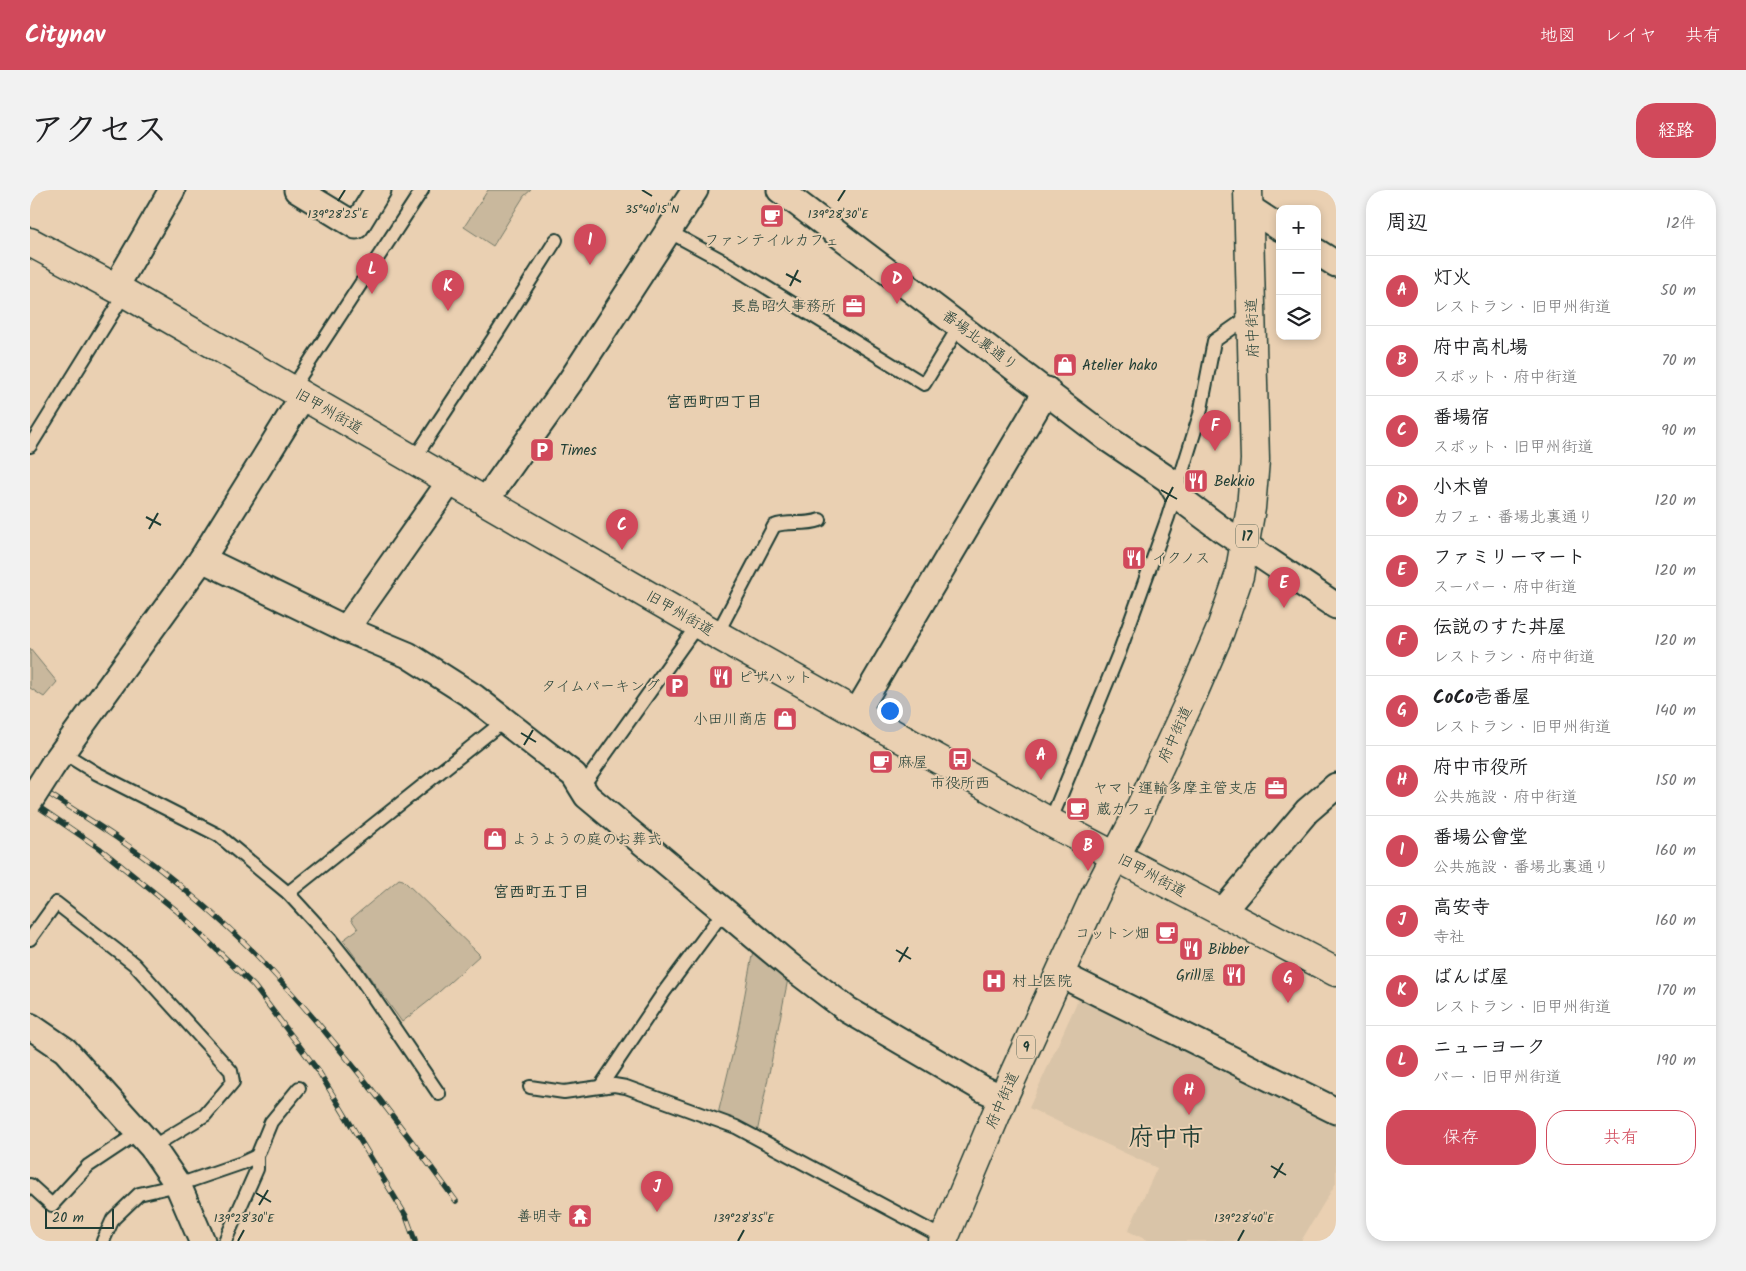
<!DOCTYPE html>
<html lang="ja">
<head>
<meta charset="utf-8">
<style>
	body { margin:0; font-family:Kalam,"Klee One",sans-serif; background:#f2f2f2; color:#202124 }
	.controls { position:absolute; right:15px; top:15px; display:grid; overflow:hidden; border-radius:10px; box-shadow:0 2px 8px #0003 }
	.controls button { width:45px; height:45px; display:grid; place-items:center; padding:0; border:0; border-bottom:1px solid #e0e0e0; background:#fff; color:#202124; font:25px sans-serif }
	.scale { position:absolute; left:15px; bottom:12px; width:69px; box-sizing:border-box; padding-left:5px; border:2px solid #1f3d34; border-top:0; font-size:14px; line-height:18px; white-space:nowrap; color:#1f3d34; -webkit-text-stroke:4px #ead0b2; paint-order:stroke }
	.you { position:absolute; left:859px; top:520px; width:18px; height:18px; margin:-12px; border:4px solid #fff; border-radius:50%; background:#1a73e8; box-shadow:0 0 0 8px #1a73e833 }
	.badge { display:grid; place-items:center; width:32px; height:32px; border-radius:50%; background:#d1495b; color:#fff; font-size:16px; font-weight:700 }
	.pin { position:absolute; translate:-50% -41px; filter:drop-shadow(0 1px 2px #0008) }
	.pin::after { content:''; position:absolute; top:26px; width:18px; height:15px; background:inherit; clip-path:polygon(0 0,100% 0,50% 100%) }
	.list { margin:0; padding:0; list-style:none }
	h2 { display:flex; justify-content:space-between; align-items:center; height:65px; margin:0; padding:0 20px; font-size:21px }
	h2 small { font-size:16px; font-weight:400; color:#757577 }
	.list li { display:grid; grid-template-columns:32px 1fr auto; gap:15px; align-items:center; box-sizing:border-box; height:70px; padding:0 20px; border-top:1px solid #e0e0e0 }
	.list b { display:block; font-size:19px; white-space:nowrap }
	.list p { margin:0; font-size:16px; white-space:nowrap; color:#757577 }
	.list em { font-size:16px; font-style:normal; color:#757577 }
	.actions { display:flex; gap:10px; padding:15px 20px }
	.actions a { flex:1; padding:11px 0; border:1px solid #d1495b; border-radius:20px; text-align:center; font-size:18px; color:#d1495b }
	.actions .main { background:#d1495b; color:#fff }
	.icon { flex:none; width:28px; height:28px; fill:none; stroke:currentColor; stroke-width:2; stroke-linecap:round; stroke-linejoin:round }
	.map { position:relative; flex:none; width:1306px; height:1051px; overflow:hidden; border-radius:20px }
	header { display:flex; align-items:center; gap:30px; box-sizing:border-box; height:70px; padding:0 25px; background:#d1495b; color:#fff }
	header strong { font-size:24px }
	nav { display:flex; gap:28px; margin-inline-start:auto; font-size:18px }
	.intro { display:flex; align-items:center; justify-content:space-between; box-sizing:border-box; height:120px; padding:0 30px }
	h1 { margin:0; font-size:35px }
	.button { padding:12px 22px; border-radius:20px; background:#d1495b; color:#fff; font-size:18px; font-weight:700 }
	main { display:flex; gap:30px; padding:0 30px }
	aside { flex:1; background:#fff; border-radius:20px; box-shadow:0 2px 8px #0003 }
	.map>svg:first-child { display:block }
	.built { fill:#d9c4a8 }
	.green { fill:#c9b89d; stroke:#747a68 }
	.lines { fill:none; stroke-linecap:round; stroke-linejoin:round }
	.service-casing { stroke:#1f3d34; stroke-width:16 }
	.minor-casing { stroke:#1f3d34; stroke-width:29 }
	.secondary-casing { stroke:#1f3d34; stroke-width:31 }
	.primary-casing { stroke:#1f3d34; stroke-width:31 }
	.service { stroke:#ead0b2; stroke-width:12 }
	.minor { stroke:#ead0b2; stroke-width:25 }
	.secondary { stroke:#ead0b2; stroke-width:28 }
	.primary { stroke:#ead0b2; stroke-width:28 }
	.rail-casing { stroke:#1f3d34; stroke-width:5.5 }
	.rail { stroke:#ead0b2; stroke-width:4; stroke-dasharray:11; stroke-linecap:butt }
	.minor-bridge-casing { stroke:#1f3d34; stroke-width:29; stroke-linecap:butt }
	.minor-bridge { stroke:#ead0b2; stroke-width:25 }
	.ticks { fill:none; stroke:#1f3d34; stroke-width:2 }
	.labels { text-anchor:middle; stroke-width:4; stroke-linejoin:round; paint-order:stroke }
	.shield { fill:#ead0b2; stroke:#5c695a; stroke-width:1 }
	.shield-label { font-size:14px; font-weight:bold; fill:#1f3d34 }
	.poi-label { font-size:15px; fill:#1f3d34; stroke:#ead0b2; text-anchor:start }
	.street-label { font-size:15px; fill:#1f3d34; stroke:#ead0b2 }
	.neighbourhood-label { font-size:16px; font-weight:bold; fill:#1f3d34; stroke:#ead0b2 }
	.town-label { font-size:25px; font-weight:bold; fill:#1f3d34; stroke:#ead0b2 }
	.ticks-label { font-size:12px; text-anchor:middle; fill:#1f3d34; stroke:#ead0b2; stroke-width:4; stroke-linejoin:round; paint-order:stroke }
</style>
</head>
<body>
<header>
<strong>Citynav</strong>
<nav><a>地図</a><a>レイヤ</a><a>共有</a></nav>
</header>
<div class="intro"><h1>アクセス</h1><a class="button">経路</a></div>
<main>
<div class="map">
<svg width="1306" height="1051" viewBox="0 0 1306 1051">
	<rect width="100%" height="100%" fill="#ead0b2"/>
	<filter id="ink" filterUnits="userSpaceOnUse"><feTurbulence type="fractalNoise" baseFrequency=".02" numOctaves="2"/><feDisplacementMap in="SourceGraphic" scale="10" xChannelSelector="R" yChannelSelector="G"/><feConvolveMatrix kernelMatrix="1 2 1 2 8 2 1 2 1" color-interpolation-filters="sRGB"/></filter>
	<g filter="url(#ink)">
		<path class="built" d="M1052,801L1306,927V993L1271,1051H1119L1098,1041L1127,978L999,918Z"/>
		<g class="green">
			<path d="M458,0H501L494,6L463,56L434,37Z"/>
			<path d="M0,459L27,492L14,507L0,498Z"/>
			<path d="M369,689L373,690L450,765L399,811L372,832L313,750L328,739L321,729Z"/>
			<path d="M724,755L759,784L727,943L688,924L708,841Z"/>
		</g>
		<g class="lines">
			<defs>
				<g id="service">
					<path d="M638,41L695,72L894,194L930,135"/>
					<path d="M262,199L392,0"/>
					<path d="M0,256L95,103"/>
					<path d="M384,269L467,143L526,50"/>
					<path d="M687,444L744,336C758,330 775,336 790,330"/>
					<path d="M32,562L66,583L188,645L258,703L300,749L327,783L409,904"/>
					<path d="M552,597L668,434"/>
					<path d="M1020,632L1089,463L1138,327L1170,224L1184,151L1221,125"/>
					<path d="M258,703L474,531"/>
					<path d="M0,749L26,713L104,774L201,881L203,892L175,925L122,957"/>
					<path d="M500,897L534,902L584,895L596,897L706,937L914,1048"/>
					<path d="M570,897L634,802L694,721"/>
					<path d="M0,995L22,1015L58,976L109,942"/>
					<path d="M73,1051L83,1029L109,1004L148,995L212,973L227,966"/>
					<path d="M195,1051L227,979V966L241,932L269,898"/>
				</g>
				<g id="minor">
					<path d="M267,0L326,36L348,0"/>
					<path d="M750,0L1078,249L1139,290L1146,302L1155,312L1191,339L1306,416"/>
					<path d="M1218,17L1250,38"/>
					<path d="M1287,62L1306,74"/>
					<path d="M85,98L142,0"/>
					<path d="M456,310L540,192L665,0"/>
					<path d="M172,369L316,439L378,465L444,507L544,585L557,606L760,776L818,820L953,899L973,908"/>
					<path d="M316,439L421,290"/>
					<path d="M827,522L1017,200"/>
					<path d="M23,575L172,369L273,206"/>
					<path d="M1192,722L1277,621L1306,596"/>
					<path d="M1030,784L1306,921"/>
					<path d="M0,836L35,860L122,957L148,995L172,1051"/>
				</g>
				<path id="secondary" d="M0,52L95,103L668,434L1020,632L1306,782"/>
				<path id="primary" d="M913,1051L973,908L1065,706L1106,627L1162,506L1190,441L1209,386L1221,318L1225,270L1218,0"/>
			</defs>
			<use href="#service" class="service-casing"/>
			<use href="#minor" class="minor-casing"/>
			<use href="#secondary" class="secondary-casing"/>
			<use href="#primary" class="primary-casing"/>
			<use href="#service" class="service"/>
			<use href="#minor" class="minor"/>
			<use href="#secondary" class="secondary"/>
			<use href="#primary" class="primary"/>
			<defs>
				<g id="rail">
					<path d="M0,592C55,627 112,661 161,705C187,727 213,750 236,775C305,849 366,929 426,1011"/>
					<path d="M0,611L69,658L147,721L224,796L289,882L376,1026L385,1051"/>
				</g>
			</defs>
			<use href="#rail" class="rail-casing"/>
			<use href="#rail" class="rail"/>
			<defs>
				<path id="minor-bridge" d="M0,611L23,575"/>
			</defs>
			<use href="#minor-bridge" class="minor-bridge-casing"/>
			<use href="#minor-bridge" class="minor-bridge"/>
		</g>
	</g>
	<path class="ticks" d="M612,0L622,6M308,11L315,0M808,11L815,0M756,84L771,92M760,96L768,80M1131,300L1147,309M1135,312L1143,297M116,327L131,335M119,339L128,323M491,543L506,552M494,555L503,540M866,760L881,769M869,772L878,757M1241,976L1256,985M1244,988L1253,973M226,1003L241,1012M229,1015L238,1000M208,1051L214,1040M708,1051L714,1040M1208,1051L1214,1040"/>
	<defs>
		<symbol id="cafe-square" viewBox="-11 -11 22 22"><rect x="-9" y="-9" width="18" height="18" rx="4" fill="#d1495b" stroke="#ead0b2"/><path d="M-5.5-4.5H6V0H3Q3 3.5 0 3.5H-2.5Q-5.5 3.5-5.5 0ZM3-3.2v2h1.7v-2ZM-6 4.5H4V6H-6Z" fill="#fff"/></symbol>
		<symbol id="office-square" viewBox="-11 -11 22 22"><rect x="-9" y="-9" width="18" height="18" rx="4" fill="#d1495b" stroke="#ead0b2"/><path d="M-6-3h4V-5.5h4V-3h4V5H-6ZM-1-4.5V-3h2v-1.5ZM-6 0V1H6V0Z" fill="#fff"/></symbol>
		<symbol id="shop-square" viewBox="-11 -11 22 22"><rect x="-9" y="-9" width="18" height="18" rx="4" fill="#d1495b" stroke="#ead0b2"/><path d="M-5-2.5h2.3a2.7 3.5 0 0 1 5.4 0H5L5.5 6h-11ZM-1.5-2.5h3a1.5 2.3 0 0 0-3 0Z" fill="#fff"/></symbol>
		<symbol id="parking-square" viewBox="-11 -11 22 22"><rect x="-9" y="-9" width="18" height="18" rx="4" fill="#d1495b" stroke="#ead0b2"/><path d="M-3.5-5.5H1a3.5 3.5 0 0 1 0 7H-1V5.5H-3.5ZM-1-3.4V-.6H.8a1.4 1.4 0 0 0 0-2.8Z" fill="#fff"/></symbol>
		<symbol id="restaurant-square" viewBox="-11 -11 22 22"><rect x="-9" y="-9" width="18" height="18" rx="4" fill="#d1495b" stroke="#ead0b2"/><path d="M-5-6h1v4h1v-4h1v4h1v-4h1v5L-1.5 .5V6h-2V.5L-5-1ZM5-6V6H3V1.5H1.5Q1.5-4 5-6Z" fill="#fff"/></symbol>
		<symbol id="bus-square" viewBox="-11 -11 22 22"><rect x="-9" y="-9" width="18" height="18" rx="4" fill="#d1495b" stroke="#ead0b2"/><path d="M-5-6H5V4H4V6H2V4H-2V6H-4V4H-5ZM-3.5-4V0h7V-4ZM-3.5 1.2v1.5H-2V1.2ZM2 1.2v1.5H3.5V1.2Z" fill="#fff"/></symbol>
		<symbol id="hospital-square" viewBox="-11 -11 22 22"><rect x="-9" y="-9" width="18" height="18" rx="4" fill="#d1495b" stroke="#ead0b2"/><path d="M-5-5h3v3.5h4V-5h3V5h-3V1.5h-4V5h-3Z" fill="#fff"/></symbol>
		<symbol id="temple-square" viewBox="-11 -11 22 22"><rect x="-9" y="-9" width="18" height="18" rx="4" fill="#d1495b" stroke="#ead0b2"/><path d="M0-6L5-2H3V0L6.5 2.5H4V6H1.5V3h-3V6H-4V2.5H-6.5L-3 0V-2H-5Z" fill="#fff"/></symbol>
	</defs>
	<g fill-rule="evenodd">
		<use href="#cafe-square" x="728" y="12" width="28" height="28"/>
		<use href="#office-square" x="810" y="102" width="28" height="28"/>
		<use href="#shop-square" x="1021" y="161" width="28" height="28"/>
		<use href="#parking-square" x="498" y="246" width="28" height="28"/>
		<use href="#restaurant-square" x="1152" y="277" width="28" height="28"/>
		<use href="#restaurant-square" x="1090" y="354" width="28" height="28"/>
		<use href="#restaurant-square" x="677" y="473" width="28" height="28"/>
		<use href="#parking-square" x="633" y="482" width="28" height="28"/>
		<use href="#shop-square" x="741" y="515" width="28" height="28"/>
		<use href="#bus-square" x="916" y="555" width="28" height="28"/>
		<use href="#cafe-square" x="837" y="558" width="28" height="28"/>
		<use href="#office-square" x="1232" y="584" width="28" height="28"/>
		<use href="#cafe-square" x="1034" y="605" width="28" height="28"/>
		<use href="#shop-square" x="451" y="635" width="28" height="28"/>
		<use href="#cafe-square" x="1123" y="729" width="28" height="28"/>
		<use href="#restaurant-square" x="1147" y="745" width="28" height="28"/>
		<use href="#restaurant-square" x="1190" y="771" width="28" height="28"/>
		<use href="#hospital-square" x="950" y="777" width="28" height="28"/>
		<use href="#temple-square" x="536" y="1012" width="28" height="28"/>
	</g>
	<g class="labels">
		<g class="shield">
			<rect x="1206" y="334.5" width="22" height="23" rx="4"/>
			<rect x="987" y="845.5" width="18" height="23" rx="4"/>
		</g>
		<g class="shield-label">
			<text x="1217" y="351">17</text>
			<text x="996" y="862">9</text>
		</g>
		<g class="poi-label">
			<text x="742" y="55" text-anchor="middle">ファンテイルカフェ</text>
			<text x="806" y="121" text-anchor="end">長島昭久事務所</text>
			<text x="1052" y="180">Atelier hako</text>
			<text x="530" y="265">Times</text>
			<text x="1184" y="296">Bekkio</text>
			<text x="1122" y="373">イクノス</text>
			<text x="708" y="492">ピザハット</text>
			<text x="630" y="501" text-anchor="end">タイムパーキング</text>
			<text x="738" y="534" text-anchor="end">小田川商店</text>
			<text x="868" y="577">麻屋</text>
			<text x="930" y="598" text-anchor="middle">市役所西</text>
			<text x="1228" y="603" text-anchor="end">ヤマト運輸多摩主管支店</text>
			<text x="1066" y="624">蔵カフェ</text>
			<text x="482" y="654">ようようの庭のお葬式</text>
			<text x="1120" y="748" text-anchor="end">コットン畑</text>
			<text x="1178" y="764">Bibber</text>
			<text x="1186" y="790" text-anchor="end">Grill屋</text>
			<text x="982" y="796">村上医院</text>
			<text x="532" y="1031" text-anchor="end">善明寺</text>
		</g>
		<g class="street-label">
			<text transform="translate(1222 138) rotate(-92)" y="5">府中街道</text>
			<text transform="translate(950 150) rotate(37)" y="5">番場北裏通り</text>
			<text transform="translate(299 221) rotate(30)" y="5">旧甲州街道</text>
			<text transform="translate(650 423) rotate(30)" y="5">旧甲州街道</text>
			<text transform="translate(1145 544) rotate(-65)" y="5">府中街道</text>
			<text transform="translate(1122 685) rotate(28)" y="5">旧甲州街道</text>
			<text transform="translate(972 910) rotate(-66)" y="5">府中街道</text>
		</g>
		<g class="neighbourhood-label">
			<text x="684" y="217">宮西町四丁目</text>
			<text x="511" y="707">宮西町五丁目</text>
		</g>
		<g class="town-label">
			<text x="1136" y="955">府中市</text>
		</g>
	</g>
	<g class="ticks-label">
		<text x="622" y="23">35°40'15"N</text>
		<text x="808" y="28">139°28'30"E</text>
		<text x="308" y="28">139°28'25"E</text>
		<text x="214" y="1032">139°28'30"E</text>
		<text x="714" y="1032">139°28'35"E</text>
		<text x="1214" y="1032">139°28'40"E</text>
	</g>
</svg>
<div class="controls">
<button>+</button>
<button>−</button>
<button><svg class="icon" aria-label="layers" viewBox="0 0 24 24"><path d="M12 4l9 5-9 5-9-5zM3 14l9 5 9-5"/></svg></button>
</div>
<div class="scale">20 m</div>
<div class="you"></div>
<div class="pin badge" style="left:1011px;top:590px">A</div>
<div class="pin badge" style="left:1058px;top:681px">B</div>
<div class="pin badge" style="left:592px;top:360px">C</div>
<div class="pin badge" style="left:867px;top:114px">D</div>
<div class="pin badge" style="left:1254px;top:418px">E</div>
<div class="pin badge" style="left:1185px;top:261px">F</div>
<div class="pin badge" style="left:1258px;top:813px">G</div>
<div class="pin badge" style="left:1159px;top:925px">H</div>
<div class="pin badge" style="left:560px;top:75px">I</div>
<div class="pin badge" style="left:627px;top:1022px">J</div>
<div class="pin badge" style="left:418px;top:121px">K</div>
<div class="pin badge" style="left:342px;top:104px">L</div>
</div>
<aside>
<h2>周辺<small>12件</small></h2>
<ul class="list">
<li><span class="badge">A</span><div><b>灯火</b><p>レストラン · 旧甲州街道</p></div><em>50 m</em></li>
<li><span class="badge">B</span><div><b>府中高札場</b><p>スポット · 府中街道</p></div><em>70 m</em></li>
<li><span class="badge">C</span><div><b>番場宿</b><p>スポット · 旧甲州街道</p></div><em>90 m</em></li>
<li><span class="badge">D</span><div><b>小木曽</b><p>カフェ · 番場北裏通り</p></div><em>120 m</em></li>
<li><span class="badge">E</span><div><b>ファミリーマート</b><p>スーパー · 府中街道</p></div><em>120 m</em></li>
<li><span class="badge">F</span><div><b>伝説のすた丼屋</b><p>レストラン · 府中街道</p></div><em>120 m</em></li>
<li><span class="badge">G</span><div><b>CoCo壱番屋</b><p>レストラン · 旧甲州街道</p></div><em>140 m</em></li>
<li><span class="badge">H</span><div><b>府中市役所</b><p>公共施設 · 府中街道</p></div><em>150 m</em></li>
<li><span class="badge">I</span><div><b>番場公會堂</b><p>公共施設 · 番場北裏通り</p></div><em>160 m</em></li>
<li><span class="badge">J</span><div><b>高安寺</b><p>寺社</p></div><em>160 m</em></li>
<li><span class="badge">K</span><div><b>ばんば屋</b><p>レストラン · 旧甲州街道</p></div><em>170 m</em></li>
<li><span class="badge">L</span><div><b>ニューヨーク</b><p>バー · 旧甲州街道</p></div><em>190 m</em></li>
</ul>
<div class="actions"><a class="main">保存</a><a>共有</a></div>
</aside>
</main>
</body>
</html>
